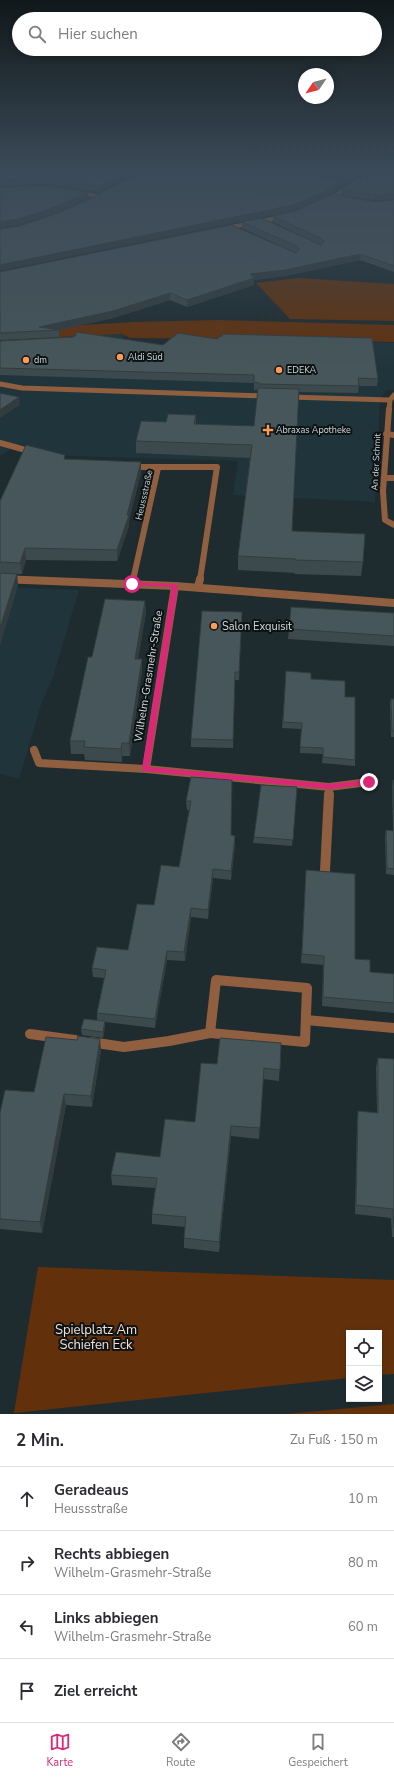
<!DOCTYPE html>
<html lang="de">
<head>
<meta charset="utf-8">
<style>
	body { margin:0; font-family:"Nunito Sans",sans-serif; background:#f7f7f7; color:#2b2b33 }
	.controls { position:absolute; right:12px; bottom:12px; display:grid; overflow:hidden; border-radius:0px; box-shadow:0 2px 6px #0003 }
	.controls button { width:36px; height:36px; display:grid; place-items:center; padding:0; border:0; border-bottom:1px solid #e1e1e2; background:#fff; color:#2b2b33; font:20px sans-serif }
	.compass { position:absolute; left:298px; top:68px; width:36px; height:36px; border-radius:50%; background:#fff; box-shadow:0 2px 6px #0003; rotate:235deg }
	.stop { position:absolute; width:12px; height:12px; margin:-9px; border:3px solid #db2777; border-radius:50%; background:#fff }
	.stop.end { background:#db2777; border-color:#fff; box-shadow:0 1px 4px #0008 }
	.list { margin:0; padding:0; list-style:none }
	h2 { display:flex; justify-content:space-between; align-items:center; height:52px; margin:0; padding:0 16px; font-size:17px }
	h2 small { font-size:13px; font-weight:400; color:#7c7c81 }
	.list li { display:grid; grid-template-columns:26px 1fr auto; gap:12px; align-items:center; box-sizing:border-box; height:64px; padding:0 16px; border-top:1px solid #e1e1e2 }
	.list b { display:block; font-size:15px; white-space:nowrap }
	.list p { margin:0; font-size:13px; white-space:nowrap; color:#7c7c81 }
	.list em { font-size:13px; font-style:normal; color:#7c7c81 }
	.icon { flex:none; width:22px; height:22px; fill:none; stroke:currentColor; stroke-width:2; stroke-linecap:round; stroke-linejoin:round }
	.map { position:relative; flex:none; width:394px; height:1414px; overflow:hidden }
	.search { position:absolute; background:#fff; box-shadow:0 2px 6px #0003; left:12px; right:12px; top:12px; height:44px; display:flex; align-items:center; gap:10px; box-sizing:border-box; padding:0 14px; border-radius:22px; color:#7c7c81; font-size:15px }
	.sheet { height:308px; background:#fff }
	nav { display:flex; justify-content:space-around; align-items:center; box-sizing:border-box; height:56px; border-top:1px solid #e1e1e2; background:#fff; font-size:11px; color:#7c7c81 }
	nav a { display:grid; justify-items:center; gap:2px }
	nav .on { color:#db2777 }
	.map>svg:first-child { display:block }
	.built { fill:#1f353b }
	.green { fill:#62310c }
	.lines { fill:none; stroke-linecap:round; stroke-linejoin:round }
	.service-far3 { stroke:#905f40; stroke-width:4 }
	.service-far2 { stroke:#905f40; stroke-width:5 }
	.service-far1 { stroke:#905f40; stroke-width:6 }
	.service { stroke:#905f40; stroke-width:8 }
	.minor-far4 { stroke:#905f40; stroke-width:4 }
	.minor-far3 { stroke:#905f40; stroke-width:5 }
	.minor-far2 { stroke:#905f40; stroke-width:6 }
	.minor-far1 { stroke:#905f40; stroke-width:8 }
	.minor { stroke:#905f40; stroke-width:10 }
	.wall { fill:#3d4a4d }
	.shaded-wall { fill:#323c3f }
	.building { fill:#47565a; stroke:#323c3f }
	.route { fill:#db2777 }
	.poi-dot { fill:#ff9b59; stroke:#0d1314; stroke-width:1.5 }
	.labels { text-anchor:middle; stroke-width:4; stroke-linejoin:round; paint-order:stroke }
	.far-poi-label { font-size:9px; fill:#d2dadd; stroke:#0d1314; text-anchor:start }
	.far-street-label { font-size:9px; fill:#d2dadd; stroke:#0d1314 }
	.poi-label { font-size:11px; fill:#d2dadd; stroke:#0d1314; text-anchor:start }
	.street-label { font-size:11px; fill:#d2dadd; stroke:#0d1314 }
	.near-park-label { font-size:13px; fill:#f5dfd3; stroke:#0d1314 }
</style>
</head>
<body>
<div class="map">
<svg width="394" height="1414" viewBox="0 0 394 1414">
	<rect width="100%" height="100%" fill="#1e2b2f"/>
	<g class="built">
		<path d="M123,334L125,347L273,339L394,343V390H386L380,400L375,502L233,495L238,461L69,456L19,444L0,456V340Z"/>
		<path d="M0,587L79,590L53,677L41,705L19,779L0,774Z"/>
	</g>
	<g class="green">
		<path d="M298,278L394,284V321L290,319L256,283Z"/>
		<path d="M217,320L394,325V342L273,339L130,338L122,334L0,340V330L133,322Z"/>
		<path d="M38,1267L394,1280V1374L379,1375V1333H349V1378L14,1413Z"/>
		<path d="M394,1404V1414H286Z"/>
	</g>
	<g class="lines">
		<path class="service-far3" d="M77,193L98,196"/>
		<g class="service-far2">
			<path d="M0,384L22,388L267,396"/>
			<path d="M289,397L390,400"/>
		</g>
		<g class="service-far1">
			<path d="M386,434L394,435"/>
			<path d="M0,443L33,452"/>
			<path d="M131,467H217L200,580"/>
			<path d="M384,478H394"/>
			<path d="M133,580L158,468"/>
		</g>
		<g class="service">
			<path d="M132,584L133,579"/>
			<path d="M198,587L200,579"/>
		</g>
		<g class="minor-far4">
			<path d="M328,201L350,186"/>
			<path d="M226,228L283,217"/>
		</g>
		<path class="minor-far3" d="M389,410L390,400L394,395"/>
		<g class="minor-far2">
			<path d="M389,409L383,491L385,520L394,525"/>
			<path d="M0,579L17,580"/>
		</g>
		<g class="minor-far1">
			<path d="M0,579L175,586L394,603"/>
			<path d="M34,750L39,763L146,769L329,787L369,782"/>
			<path d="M146,769L175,586"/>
			<path d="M329,795V787"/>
		</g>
		<g class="minor">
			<path d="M325,871L329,794"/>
			<path d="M216,980L307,988L305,1042L210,1033Z"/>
			<path d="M306,1020L394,1028"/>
			<path d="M30,1034L75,1040"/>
			<path d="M90,1042L124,1047L169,1041L210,1033"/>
		</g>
	</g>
	<g class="wall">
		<path d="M0,171H138L98,192L48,184L1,186H0Z"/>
		<path d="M289,171H365L353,179Z"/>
		<path d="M394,171V199L373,200L341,195L342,189Z"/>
		<path d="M394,200V272L360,260L285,276L254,280V285L187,307L170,300L113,318L59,330V337L0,340V272L296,253L242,228V222L321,245L273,222V216L374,202Z"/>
		<path d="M0,341L378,379L377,386H359L358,393L299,392L292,531L363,562L361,576L294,574L295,573L238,570V556L250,458L136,453V441L166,422L196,415V424L254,426L258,390H254V383L0,375Z"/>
		<path d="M66,459L141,462V473L129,520V526L117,561L26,560L22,574H17L18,585L0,645V501Z"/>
		<path d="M145,601L146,613L138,659H142V671L130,756H122V762L85,760L84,754H71L70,741L92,657Z"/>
		<path d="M242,612L239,680H235L233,748L191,747V739Z"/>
		<path d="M394,613V646L288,639L289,629Z"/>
		<path d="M286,671L311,679L345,697L355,760V766L322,763L323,754L300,753L301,729L282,728Z"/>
		<path d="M391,699H394V737H391L390,704Z"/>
		<path d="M191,777L231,835L235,845L231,880L213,878L208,919L191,917L185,961L167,960L155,1028L105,1022V1027L103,1038L82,1035L81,1029L97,1020V1013L104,978L93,977L92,968L128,950L154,905L179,867L189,810H187L186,801Z"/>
		<path d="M393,780H394V875L386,874L385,837L386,830L393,831L392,786Z"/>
		<path d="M297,787L292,846L253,843L254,837Z"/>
		<path d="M306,870L355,959L370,972L394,974V1013L322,1006L323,965L301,963Z"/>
		<path d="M77,1040L101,1050L92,1107L66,1105L42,1233L0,1229V1113L34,1092Z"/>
		<path d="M281,1043L279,1081L263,1079L259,1139L231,1136L219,1252L184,1248V1238L185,1227L152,1224V1214L155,1188L112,1185L111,1175L160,1157L195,1122L217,1064Z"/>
		<path d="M378,1058L394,1059V1237H392L391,1218L355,1214L357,1120L358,1111L377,1113L376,1067Z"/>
	</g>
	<g class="shaded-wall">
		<path d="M127,171H138L98,192V187Z"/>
		<path d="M357,171H365L353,179V174Z"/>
		<path d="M344,179L343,185L323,198L293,211L0,271V265Z"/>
		<path d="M88,192V198L56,213L19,225L0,228V222Z"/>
		<path d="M394,193V199L373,200L374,195Z"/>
		<path d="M360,254V260L285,276L254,280V285L187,307V300L250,274Z"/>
		<path d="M170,293V300L113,318L59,330L39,327Z"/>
		<path d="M19,397L20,405L0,418V410Z"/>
		<path d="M141,462V473L129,520V526L117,561V550Z"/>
		<path d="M25,548L26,560L22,574L20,563Z"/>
		<path d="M17,574L18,585L0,645V628Z"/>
		<path d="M145,601L146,613L136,671L135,659Z"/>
		<path d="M142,659V671L130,756L129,743Z"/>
		<path d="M122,743V762L121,749Z"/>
		<path d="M235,836V845L231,880V871Z"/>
		<path d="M213,869V878L208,919V910Z"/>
		<path d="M191,908V917L185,961L184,952Z"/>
		<path d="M167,951V960L155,1028V1019Z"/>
		<path d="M105,1021V1027L103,1038V1032Z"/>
		<path d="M100,1039L101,1050L92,1107L91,1096Z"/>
		<path d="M64,1094L66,1105L42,1233L40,1222Z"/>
		<path d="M231,1126V1136L219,1252V1242Z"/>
	</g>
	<g class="building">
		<path d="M0,171H127L98,187L48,179L0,180Z"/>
		<path d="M142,171H278L344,179L324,192L293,205L0,265V229L20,226L58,213L94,197Z"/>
		<path d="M333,171H357L353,174Z"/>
		<path d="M370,171H394V193L374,195L342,189Z"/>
		<path d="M47,186L88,192L55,207L18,219L0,222V187Z"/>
		<path d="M333,194L374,202L394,200V266L360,254L285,270L250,274L254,278L187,300L170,293L113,311L39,327L59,330L0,333V272L231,225L296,253L299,250L297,246L242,222L261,218L321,245L324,242L322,239L273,216L296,211Z"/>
		<path d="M76,332L163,345L178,333L217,339L224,334L372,338L378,379L358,378L359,386L259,384V383L254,382V375L0,368V341L73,337L76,335Z"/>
		<path d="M258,388L299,389L292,531L365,534L363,562L295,560L296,559L238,556L252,445L136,441L141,421L166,422L168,414L196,415L194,424L254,426Z"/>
		<path d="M0,393L19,397L0,410Z"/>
		<path d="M26,445L65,455L64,459L141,462L127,515H129L117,550L25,548L20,563L0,562V501Z"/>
		<path d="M0,573L17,574L0,628Z"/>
		<path d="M105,599L145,601L135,659H142L129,743H122L121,749L84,747L85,741H70L88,657H92Z"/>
		<path d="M291,607L394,613V636L289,629Z"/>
		<path d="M202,611L242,612L239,672H235L233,740L191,739Z"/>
		<path d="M286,671L311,673V679L345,681V697H355V760L323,757V748L300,747L302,723L283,722Z"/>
		<path d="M391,699H394V731H392Z"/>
		<path d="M191,777L232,780L231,835L235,836L231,871L213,869L208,910L191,908L184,952L167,951L155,1019L97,1013L106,970L92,968L97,947L128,950L137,904L154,905L161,865L179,867L191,801H186Z"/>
		<path d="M393,780H394V810Z"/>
		<path d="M261,785L297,787L293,840L254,837Z"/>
		<path d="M386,830L394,831V869L387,868Z"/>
		<path d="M306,870L355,874V959L370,960V972L394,974V1003L323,997L324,956L302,954Z"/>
		<path d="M84,1019L105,1021L103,1032L81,1029Z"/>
		<path d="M78,1036L100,1039L91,1096L64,1094L40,1222L0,1219V1113L5,1090L34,1092L46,1037L77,1040Z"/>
		<path d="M220,1038L281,1043L280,1070L264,1068L260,1128L231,1126L219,1242L184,1238L186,1217L152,1214L157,1178L111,1175L116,1152L160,1157L165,1119L195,1122L201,1063L217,1064Z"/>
		<path d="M378,1058L394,1059V1228L393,1209L356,1205L358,1111L378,1113Z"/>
	</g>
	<linearGradient id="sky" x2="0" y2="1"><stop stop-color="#10181a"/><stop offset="0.46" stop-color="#3b4a58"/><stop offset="1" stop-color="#3b4a58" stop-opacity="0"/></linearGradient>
	<rect width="394" height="369" fill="url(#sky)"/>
	<path class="route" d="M132,582L175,584L178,586L149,767L329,784L369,780L373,782L372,784L329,789L143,771L142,769L172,587L130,585L129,584Z"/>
	<g class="poi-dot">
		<circle cx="120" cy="357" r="4"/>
		<circle cx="26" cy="360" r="4"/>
		<circle cx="279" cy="370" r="4"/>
		<path d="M266 424h4v4h4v4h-4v4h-4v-4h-4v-4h4z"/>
		<circle cx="214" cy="626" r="4"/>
	</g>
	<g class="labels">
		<g class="far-poi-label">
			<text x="128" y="360">Aldi Süd</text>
			<text x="34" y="363">dm</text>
			<text x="287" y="373">EDEKA</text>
			<text x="276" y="433">Abraxas Apotheke</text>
		</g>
		<g class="far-street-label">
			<text transform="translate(376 462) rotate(-87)" y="3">An der Schmit</text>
			<text transform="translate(144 495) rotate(-77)" y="3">Heussstraße</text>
		</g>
		<g class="poi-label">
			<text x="222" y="630">Salon Exquisit</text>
		</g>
		<g class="street-label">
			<text transform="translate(148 676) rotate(-81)" y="4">Wilhelm-Grasmehr-Straße</text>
		</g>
		<g class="near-park-label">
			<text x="96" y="1334">Spielplatz Am<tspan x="96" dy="15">Schiefen Eck</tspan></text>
		</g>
	</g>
</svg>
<div class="controls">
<button><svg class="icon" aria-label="locate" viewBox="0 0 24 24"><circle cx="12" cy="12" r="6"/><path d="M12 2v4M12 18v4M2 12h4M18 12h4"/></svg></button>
<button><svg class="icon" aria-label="layers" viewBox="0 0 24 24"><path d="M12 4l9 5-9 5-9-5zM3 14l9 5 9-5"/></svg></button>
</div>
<svg class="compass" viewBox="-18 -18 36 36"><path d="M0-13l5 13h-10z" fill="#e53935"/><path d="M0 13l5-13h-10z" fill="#7c7c81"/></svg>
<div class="stop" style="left:132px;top:584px"></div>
<div class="stop end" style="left:369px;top:782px"></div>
<div class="search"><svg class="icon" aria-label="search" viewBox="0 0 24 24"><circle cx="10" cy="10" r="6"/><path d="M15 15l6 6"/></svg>Hier suchen</div>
</div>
<section class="sheet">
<h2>2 Min.<small>Zu Fuß · 150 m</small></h2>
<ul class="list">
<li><svg class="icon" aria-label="ahead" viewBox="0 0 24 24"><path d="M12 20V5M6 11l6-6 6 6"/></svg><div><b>Geradeaus</b><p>Heussstraße</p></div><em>10 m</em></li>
<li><svg class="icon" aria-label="right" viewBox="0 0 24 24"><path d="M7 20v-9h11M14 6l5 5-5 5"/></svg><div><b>Rechts abbiegen</b><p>Wilhelm-Grasmehr-Straße</p></div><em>80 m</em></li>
<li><svg class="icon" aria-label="left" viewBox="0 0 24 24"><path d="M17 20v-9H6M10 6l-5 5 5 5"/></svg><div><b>Links abbiegen</b><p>Wilhelm-Grasmehr-Straße</p></div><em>60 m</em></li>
<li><svg class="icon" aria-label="arrive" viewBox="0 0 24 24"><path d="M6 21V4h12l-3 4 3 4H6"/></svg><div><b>Ziel erreicht</b></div></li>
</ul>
</section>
<nav>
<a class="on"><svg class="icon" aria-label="map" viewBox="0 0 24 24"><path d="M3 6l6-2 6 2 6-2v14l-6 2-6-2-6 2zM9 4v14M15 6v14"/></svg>Karte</a>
<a><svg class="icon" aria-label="directions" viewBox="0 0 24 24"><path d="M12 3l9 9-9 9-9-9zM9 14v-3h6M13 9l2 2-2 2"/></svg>Route</a>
<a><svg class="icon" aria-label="saved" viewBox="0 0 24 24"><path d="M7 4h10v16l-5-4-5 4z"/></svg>Gespeichert</a>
</nav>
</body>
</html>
